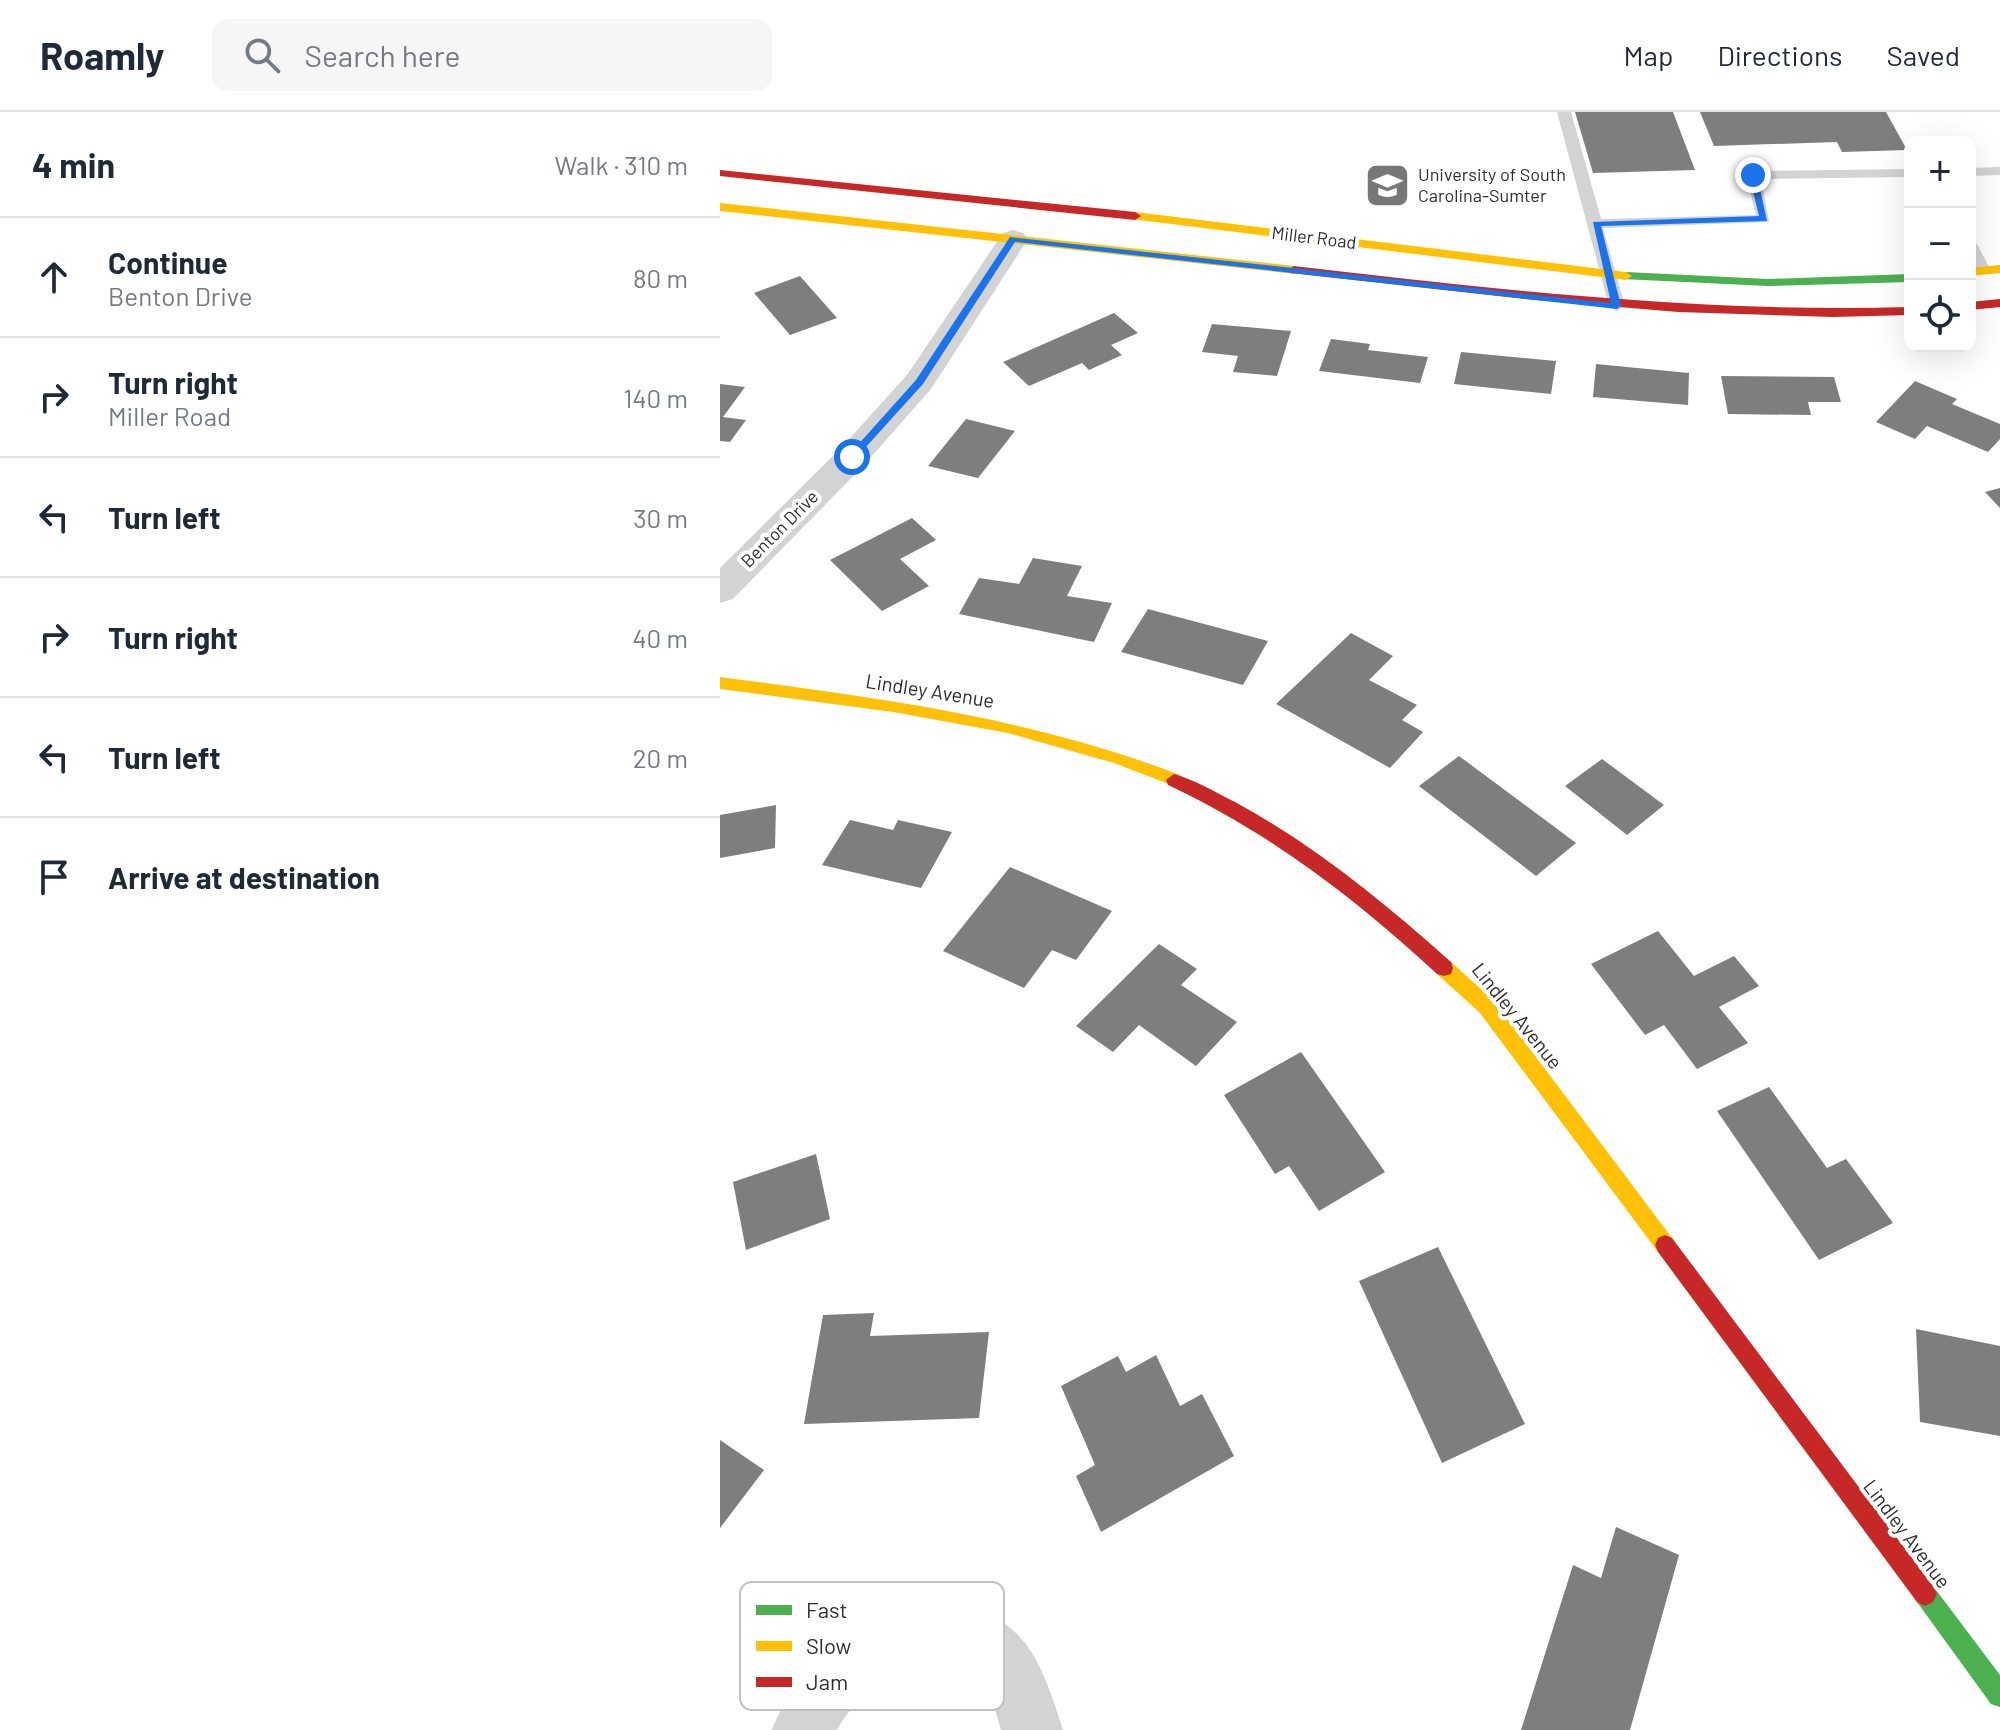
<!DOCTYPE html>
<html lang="en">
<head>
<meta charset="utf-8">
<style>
	body { margin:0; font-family:Barlow,sans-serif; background:#f6f6f7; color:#1f2937 }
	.controls { position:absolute; right:24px; top:24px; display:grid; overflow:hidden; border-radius:16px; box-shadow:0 8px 32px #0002 }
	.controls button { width:72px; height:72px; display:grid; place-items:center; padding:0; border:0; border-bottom:2px solid #e0e1e3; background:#fff; color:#1f2937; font:40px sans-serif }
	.stop { position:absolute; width:24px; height:24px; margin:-18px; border:6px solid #1a73e8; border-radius:50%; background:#fff }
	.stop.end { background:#1a73e8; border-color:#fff; box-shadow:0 2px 8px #0008 }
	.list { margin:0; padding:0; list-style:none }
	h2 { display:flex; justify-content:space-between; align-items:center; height:104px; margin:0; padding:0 32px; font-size:34px }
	h2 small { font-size:26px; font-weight:400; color:#747a83 }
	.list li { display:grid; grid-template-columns:52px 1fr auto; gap:24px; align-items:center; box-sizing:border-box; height:120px; padding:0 32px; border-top:2px solid #e0e1e3 }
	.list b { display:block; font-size:30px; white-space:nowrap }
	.list p { margin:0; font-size:26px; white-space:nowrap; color:#747a83 }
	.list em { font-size:26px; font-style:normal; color:#747a83 }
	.icon { flex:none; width:44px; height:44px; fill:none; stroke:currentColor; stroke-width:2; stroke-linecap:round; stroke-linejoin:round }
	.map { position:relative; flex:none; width:1280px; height:1618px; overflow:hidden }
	header { display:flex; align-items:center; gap:48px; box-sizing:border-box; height:112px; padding:0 40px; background:#fff; border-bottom:2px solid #e0e1e3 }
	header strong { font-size:38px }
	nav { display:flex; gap:44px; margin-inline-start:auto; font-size:28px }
	.search { width:560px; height:72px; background:#f6f6f7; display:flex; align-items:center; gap:20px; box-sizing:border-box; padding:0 28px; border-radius:16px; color:#747a83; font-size:30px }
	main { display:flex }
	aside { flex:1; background:#fff }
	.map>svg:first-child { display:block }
	.building { fill:#7e7e7e }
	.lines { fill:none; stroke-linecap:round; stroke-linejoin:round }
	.lane { fill:#d3d3d3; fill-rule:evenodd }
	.street { fill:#d3d3d3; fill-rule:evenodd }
	.fast { fill:#4caf50; fill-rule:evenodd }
	.slow { fill:#ffc107; fill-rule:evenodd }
	.jam { fill:#c62828; fill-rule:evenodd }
	.route { fill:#1a73e8 }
	.labels { text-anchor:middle; stroke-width:8; stroke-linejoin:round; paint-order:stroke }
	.far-poi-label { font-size:18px; fill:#2e2e2e; stroke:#fff; text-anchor:start }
	.far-street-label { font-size:18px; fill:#2e2e2e; stroke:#fff }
	.street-label { font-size:20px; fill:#2e2e2e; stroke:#fff }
	.key { fill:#fff; stroke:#c0c0c0; stroke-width:2 }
	.key-label { font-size:22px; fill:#2e2e2e }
</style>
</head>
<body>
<header>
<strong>Roamly</strong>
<div class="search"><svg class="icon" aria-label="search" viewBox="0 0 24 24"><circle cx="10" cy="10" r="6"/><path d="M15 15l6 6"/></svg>Search here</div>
<nav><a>Map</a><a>Directions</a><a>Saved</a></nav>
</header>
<main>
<aside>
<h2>4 min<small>Walk · 310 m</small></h2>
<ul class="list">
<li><svg class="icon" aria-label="ahead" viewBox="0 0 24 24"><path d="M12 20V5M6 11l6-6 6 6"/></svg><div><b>Continue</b><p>Benton Drive</p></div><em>80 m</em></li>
<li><svg class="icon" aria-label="right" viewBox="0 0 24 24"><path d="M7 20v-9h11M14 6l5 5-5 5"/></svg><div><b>Turn right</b><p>Miller Road</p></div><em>140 m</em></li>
<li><svg class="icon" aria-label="left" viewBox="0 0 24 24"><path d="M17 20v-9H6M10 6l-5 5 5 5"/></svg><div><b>Turn left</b></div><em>30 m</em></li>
<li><svg class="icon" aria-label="right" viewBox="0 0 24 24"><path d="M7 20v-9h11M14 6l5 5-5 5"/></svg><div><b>Turn right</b></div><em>40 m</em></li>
<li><svg class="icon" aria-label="left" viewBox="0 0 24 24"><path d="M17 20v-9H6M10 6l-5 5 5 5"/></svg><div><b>Turn left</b></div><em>20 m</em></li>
<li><svg class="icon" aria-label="arrive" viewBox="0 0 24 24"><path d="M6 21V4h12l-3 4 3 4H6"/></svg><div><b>Arrive at destination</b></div></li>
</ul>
</aside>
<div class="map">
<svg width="1280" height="1618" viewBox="0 0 1280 1618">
	<rect width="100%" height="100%" fill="#fff"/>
	<g class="building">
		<path d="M855,0H953L975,58L873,61Z"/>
		<path d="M980,0H1166L1187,38L1122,40L1117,30L994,34Z"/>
		<path d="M80,164L117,206L70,223L34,181Z"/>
		<path d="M394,201L418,221L391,233L402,243L369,258L362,251L309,274L283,250Z"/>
		<path d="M492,212L571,219L557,264L513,260L518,244L482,240Z"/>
		<path d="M611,227L650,232L648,238L708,245L700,271L599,259Z"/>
		<path d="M741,240L836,249L831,282L734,272Z"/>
		<path d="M876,252L969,261L968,293L873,285Z"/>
		<path d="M1001,264L1114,265L1121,290H1088L1091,303L1008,302Z"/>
		<path d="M1195,269L1237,287L1232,292L1280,312V327L1268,340L1207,314L1195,327L1156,310Z"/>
		<path d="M0,272L25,275L3,305L26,308L10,330L0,329Z"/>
		<path d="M246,307L295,319L258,366L208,354Z"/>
		<path d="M1280,376V396L1265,380Z"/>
		<path d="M192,406L216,428L180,447L209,474L162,499L110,448Z"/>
		<path d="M313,446L362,454L347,484L392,491L374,530L239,502L259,466L299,472Z"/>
		<path d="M428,497L548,529L523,573L401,540Z"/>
		<path d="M631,521L673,544L649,568L697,593L682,608L703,620L670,656L556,592Z"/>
		<path d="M739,644L856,731L816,764L699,674Z"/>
		<path d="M882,647L944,693L907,723L845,674Z"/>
		<path d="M56,693L55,736L0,746V703Z"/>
		<path d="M130,708L173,718L178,708L232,720L201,776L102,753Z"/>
		<path d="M290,755L392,799L356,848L332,838L304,876L223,839Z"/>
		<path d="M938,819L974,864L1014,844L1039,874L999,895L1028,931L977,957L944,913L925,923L871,852Z"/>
		<path d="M439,832L477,857L461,873L517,910L476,954L419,913L393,940L356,914Z"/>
		<path d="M581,940L665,1060L599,1099L569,1054L555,1062L504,983Z"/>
		<path d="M1049,975L1107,1056L1126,1047L1173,1111L1099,1148L997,999Z"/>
		<path d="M96,1042L110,1107L26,1138L13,1070Z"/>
		<path d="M718,1135L805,1312L722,1351L639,1169Z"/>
		<path d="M154,1201L150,1224L269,1220L259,1306L84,1312L103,1203Z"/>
		<path d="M1196,1217L1280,1234V1324L1200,1310Z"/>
		<path d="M436,1243L460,1294L482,1282L514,1344L381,1420L356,1364L375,1353L341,1274L398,1244L406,1260Z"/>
		<path d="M0,1328L44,1358L0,1416Z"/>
		<path d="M896,1415L959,1443L910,1618H801L853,1453L881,1466Z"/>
	</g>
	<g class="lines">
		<g class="lane">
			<path d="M837,0H851L881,107L1036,103L1026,63L1033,59L1190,57V65L1041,67L1049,110L883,116L905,194L897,199L889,194Z"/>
			<path d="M1280,55V63L1250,64V56Z"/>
			<path d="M1250,128L1257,132L1271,159L1268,162L1255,159L1250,148Z"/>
		</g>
		<g class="street">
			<path d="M293,118L303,121L308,127L211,277L144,353L13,487L0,491V456L120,337L187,263L283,121Z"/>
			<path d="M206,1488C300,1496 317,1536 343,1618H281C275,1597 269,1573 252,1558C204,1518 139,1578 117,1618H52C84,1541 127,1508 206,1488Z"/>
		</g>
		<g class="fast">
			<path d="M906,160L1048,167L1190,162V170L1048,174L902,167L900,164Z"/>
			<path d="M1205,1470L1213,1474L1280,1563V1595L1271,1592L1197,1490L1193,1482L1197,1474Z"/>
		</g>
		<g class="slow">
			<path d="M0,91L574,154L580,158L574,162L0,99Z"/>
			<path d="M415,100L906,160L912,164L906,168L411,107L409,104Z"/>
			<path d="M1280,153V161L1250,164V156Z"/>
			<path d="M0,565C160,586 308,605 460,663L462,668L454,674L394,651L288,621L173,600L0,577Z"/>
			<path d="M724,848L731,850L774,889L952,1126L955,1133L952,1140L945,1143L938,1140L760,901L717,862L715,856L717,850Z"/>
		</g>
		<g class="jam">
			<path d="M0,58L415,100L421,104L415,108L0,64Z"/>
			<path d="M574,154C779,178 983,201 1190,195V203L1113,205L958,200L805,187L570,161L568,158Z"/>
			<path d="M1280,187V195L1250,198V190Z"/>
			<path d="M454,662C475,668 495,680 515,690C594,733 664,790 731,850L733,856L731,862L724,864L717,862C635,786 550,721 448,673L446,668Z"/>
			<path d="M945,1123L952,1126L1213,1474L1217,1482L1213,1490L1205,1494L1197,1490L938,1140L935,1133L938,1126Z"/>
		</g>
	</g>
	<path class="route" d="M1033,60L1037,63L1047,109L881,114L901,194L897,197L295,130L203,272L135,347L127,345L196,268L290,125L891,191L873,110L1039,104L1029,63Z"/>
	<defs>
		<symbol id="university-square" viewBox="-11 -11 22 22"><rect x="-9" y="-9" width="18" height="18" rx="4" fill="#777" stroke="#fff"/><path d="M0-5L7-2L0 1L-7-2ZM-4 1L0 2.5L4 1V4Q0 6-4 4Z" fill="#fff"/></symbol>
	</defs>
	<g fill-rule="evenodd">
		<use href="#university-square" x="642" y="48" width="51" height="51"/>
	</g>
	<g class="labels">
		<g class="far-poi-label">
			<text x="698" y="69">University of South<tspan x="698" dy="21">Carolina-Sumter</tspan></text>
		</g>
		<g class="far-street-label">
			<text transform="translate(594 126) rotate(7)" y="6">Miller Road</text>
			<text transform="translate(60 417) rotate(-45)" y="6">Benton Drive</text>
		</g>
		<g class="street-label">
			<text transform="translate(210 579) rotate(9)" y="7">Lindley Avenue</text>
			<text transform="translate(797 904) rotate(51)" y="7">Lindley Avenue</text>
			<text transform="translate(1187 1422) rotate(53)" y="7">Lindley Avenue</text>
		</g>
	</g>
	<rect x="20" y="1470" width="264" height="128" rx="12" class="key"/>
	<rect x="36" y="1493" width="36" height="10" fill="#4caf50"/>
	<rect x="36" y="1529" width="36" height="10" fill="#ffc107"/>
	<rect x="36" y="1565" width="36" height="10" fill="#c62828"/>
	<g class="key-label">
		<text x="86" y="1506">Fast</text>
		<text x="86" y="1542">Slow</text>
		<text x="86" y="1578">Jam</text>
	</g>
</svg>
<div class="controls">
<button>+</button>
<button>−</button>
<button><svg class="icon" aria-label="locate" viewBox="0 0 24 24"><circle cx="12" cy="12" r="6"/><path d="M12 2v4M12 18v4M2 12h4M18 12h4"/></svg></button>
</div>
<div class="stop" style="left:132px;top:345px"></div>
<div class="stop end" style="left:1033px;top:63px"></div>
</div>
</main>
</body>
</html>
